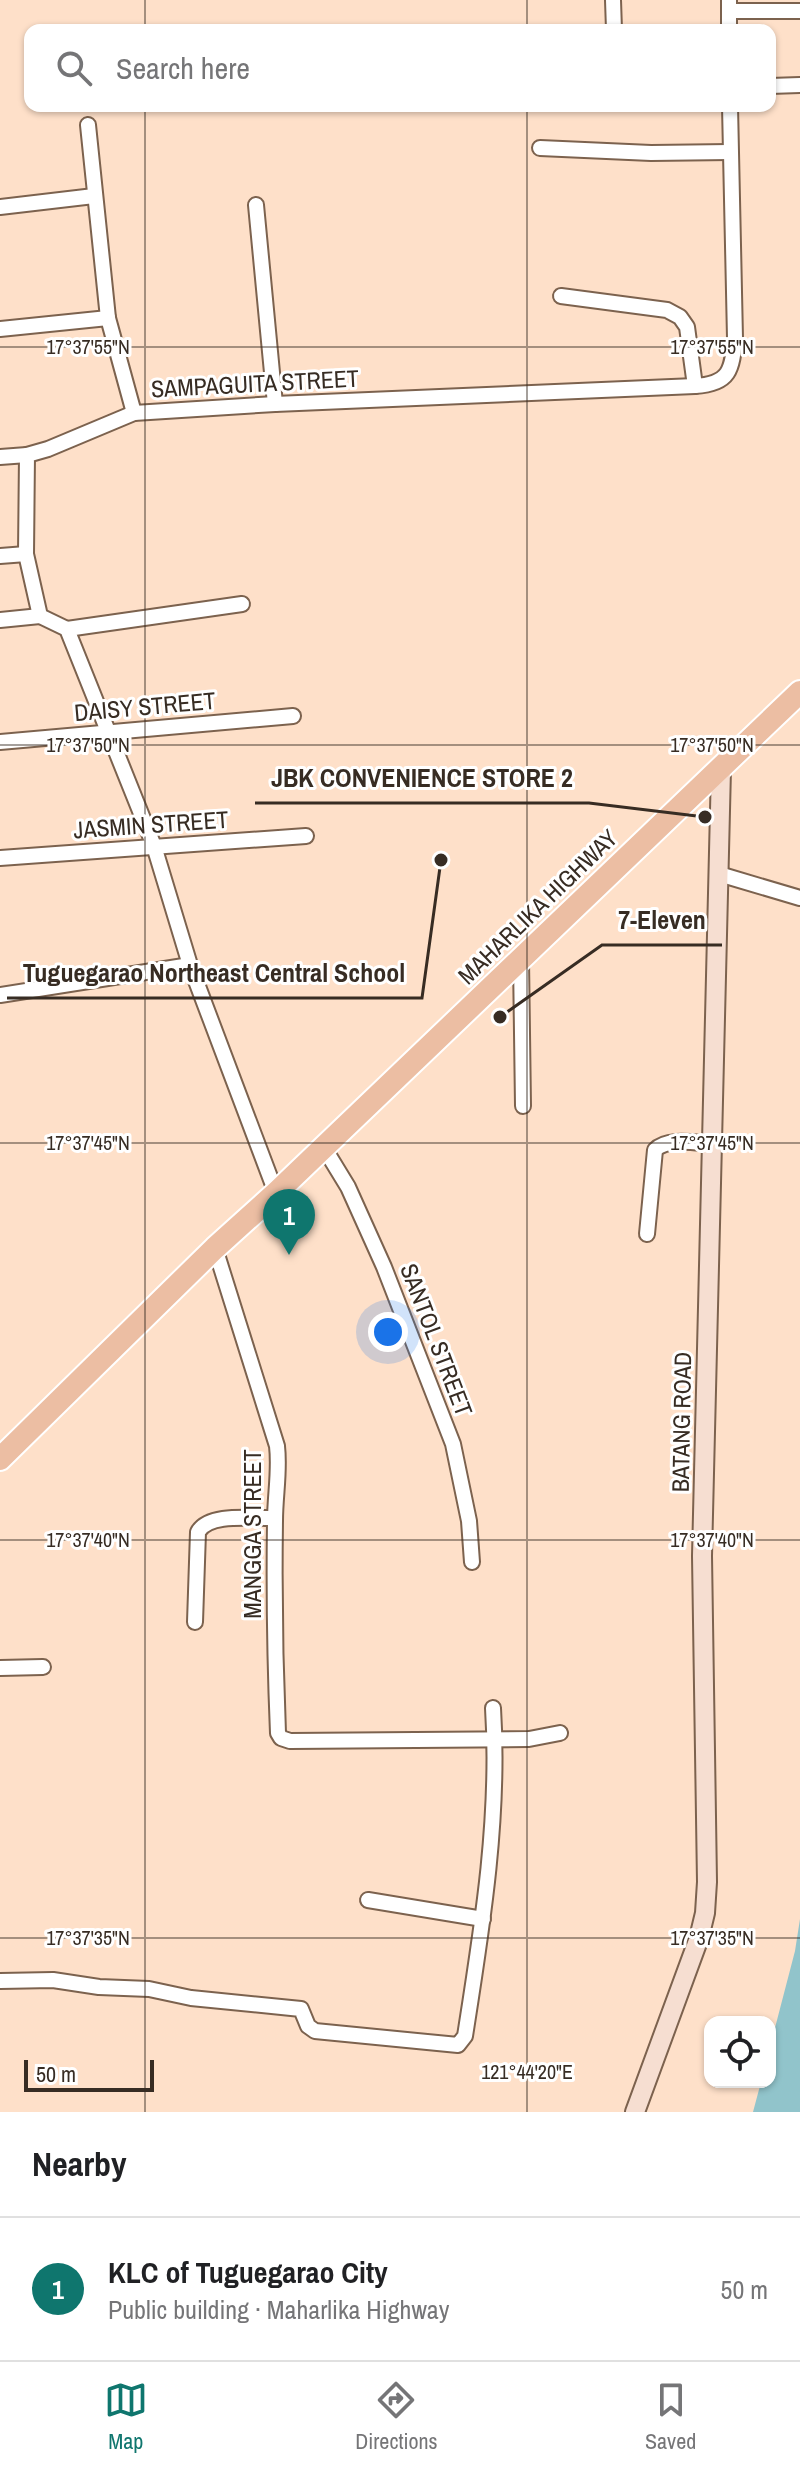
<!DOCTYPE html>
<html lang="en">
<head>
<meta charset="utf-8">
<style>
	body { margin:0; font-family:"Archivo Narrow",sans-serif; background:#f6f6f6; color:#202124 }
	.controls { position:absolute; right:24px; bottom:24px; display:grid; overflow:hidden; border-radius:16px; box-shadow:0 2px 6px #0004 }
	.controls button { width:72px; height:72px; display:grid; place-items:center; padding:0; border:0; border-bottom:2px solid #e0e0e0; background:#fff; color:#202124; font:40px sans-serif }
	.scale { position:absolute; left:24px; bottom:20px; width:130px; box-sizing:border-box; padding-left:8px; border:4px solid #372c23; border-top:0; font-size:22px; line-height:28px; white-space:nowrap; color:#372c23; -webkit-text-stroke:6px #fff; paint-order:stroke }
	.you { position:absolute; left:388px; top:1332px; width:28px; height:28px; margin:-20px; border:6px solid #fff; border-radius:50%; background:#1a73e8; box-shadow:0 0 0 12px #1a73e833 }
	.badge { display:grid; place-items:center; width:52px; height:52px; border-radius:50%; background:#0f766e; color:#fff; font-size:26px; font-weight:700 }
	.pin { position:absolute; translate:-50% -66px; filter:drop-shadow(0 2px 4px #0008) }
	.pin::after { content:''; position:absolute; top:42px; width:28px; height:24px; background:inherit; clip-path:polygon(0 0,100% 0,50% 100%) }
	.list { margin:0; padding:0; list-style:none }
	h2 { display:flex; justify-content:space-between; align-items:center; height:104px; margin:0; padding:0 32px; font-size:34px }
	h2 small { font-size:26px; font-weight:400; color:#757577 }
	.list li { display:grid; grid-template-columns:52px 1fr auto; gap:24px; align-items:center; box-sizing:border-box; height:144px; padding:0 32px; border-top:2px solid #e0e0e0 }
	.list b { display:block; font-size:30px; white-space:nowrap }
	.list p { margin:0; font-size:26px; white-space:nowrap; color:#757577 }
	.list em { font-size:26px; font-style:normal; color:#757577 }
	.icon { flex:none; width:44px; height:44px; fill:none; stroke:currentColor; stroke-width:2; stroke-linecap:round; stroke-linejoin:round }
	.map { position:relative; flex:none; width:800px; height:2112px; overflow:hidden }
	.search { position:absolute; background:#fff; box-shadow:0 2px 6px #0004; left:24px; right:24px; top:24px; height:88px; display:flex; align-items:center; gap:20px; box-sizing:border-box; padding:0 28px; border-radius:16px; color:#757577; font-size:30px }
	.sheet { height:248px; background:#fff }
	nav { display:flex; justify-content:space-around; align-items:center; box-sizing:border-box; height:112px; border-top:2px solid #e0e0e0; background:#fff; font-size:22px; color:#757577 }
	nav a { display:grid; justify-items:center; gap:4px }
	nav .on { color:#0f766e }
	.map>svg:first-child { display:block }
	.water { fill:#91c4cb }
	.lines { fill:none; stroke-linecap:round; stroke-linejoin:round }
	.street-casing { stroke:#7c624e; stroke-width:18 }
	.secondary-casing { stroke:#7c624e; stroke-width:22 }
	.primary-casing { stroke:#fff; stroke-width:26 }
	.street { stroke:#fff; stroke-width:14 }
	.secondary { stroke:#f6ded1; stroke-width:18 }
	.primary { stroke:#ecbea3; stroke-width:22 }
	.ticks { fill:none; stroke:#372c23; stroke-width:2; stroke-opacity:0.45 }
	.labels { text-anchor:middle; stroke-width:6; stroke-linejoin:round; paint-order:stroke }
	.street-label { font-size:24px; fill:#372c23; stroke:#fff }
	.ticks-label { font-size:20px; text-anchor:middle; fill:#372c23; stroke:#fff; stroke-width:6; stroke-linejoin:round; paint-order:stroke }
	.leader { fill:none; stroke:#372c23; stroke-width:3 }
	.callout-dot { fill:#372c23; stroke:#fff; stroke-width:3 }
	.callout-label { font-size:26px; text-anchor:middle; font-weight:bold; fill:#372c23; stroke:#fff; stroke-width:6; stroke-linejoin:round; paint-order:stroke }
</style>
</head>
<body>
<div class="map">
<svg width="800" height="2112" viewBox="0 0 800 2112">
	<rect width="100%" height="100%" fill="#fee0c9"/>
	<path class="water" d="M800,1919V2112H753L761,2082H770V2047L795,1951Z"/>
	<g class="lines">
		<defs>
			<g id="street">
				<path d="M613,0L614,30"/>
				<path d="M729,0V30"/>
				<path d="M729,11H800"/>
				<path d="M770,86L800,85"/>
				<path d="M88,125L108,318L134,413"/>
				<path d="M540,148L651,153L730,152"/>
				<path d="M256,205L275,404"/>
				<path d="M0,207L94,196"/>
				<path d="M561,296L667,310L680,317L687,327L695,386"/>
				<path d="M0,329L108,318"/>
				<path d="M0,457L27,455"/>
				<path d="M0,556L26,554"/>
				<path d="M0,620L40,616"/>
				<path d="M67,629L242,604"/>
				<path d="M0,742L293,716"/>
				<path d="M0,858L306,836"/>
				<path d="M719,874L800,898"/>
				<path d="M521,960L523,1106"/>
				<path d="M0,995L190,965"/>
				<path d="M323,1146L348,1187L384,1267L453,1444L469,1521L472,1562"/>
				<path d="M276,1193L190,965L154,846L67,629L40,616L26,554L27,455L48,449L134,413L275,404L695,386C730,384 732,370 735,338L730,106"/>
				<path d="M647,1234L655,1150C667,1137 696,1143 713,1144"/>
				<path d="M215,1248L277,1446C280,1471 275,1495 275,1521C274,1591 275,1662 278,1733L281,1738L290,1741L529,1739L560,1733"/>
				<path d="M195,1622L198,1532C209,1512 254,1519 275,1518"/>
				<path d="M0,1668L43,1667"/>
				<path d="M368,1900L483,1919"/>
				<path d="M0,1981L53,1980L99,1987L149,1989L191,1998L301,2009L308,2026L315,2031L458,2045L465,2036C482,1928 500,1818 493,1708"/>
			</g>
			<path id="secondary" d="M635,2112L699,1938L705,1913L707,1882L702,1556L721,769"/>
			<path id="primary" d="M0,1459L215,1248L276,1193L800,692"/>
		</defs>
		<use href="#street" class="street-casing"/>
		<use href="#secondary" class="secondary-casing"/>
		<use href="#primary" class="primary-casing"/>
		<use href="#street" class="street"/>
		<use href="#secondary" class="secondary"/>
		<use href="#primary" class="primary"/>
	</g>
	<path class="ticks" d="M145,0V30M527,0V30M145,106V2112M527,106V2112M0,347H800M0,745H800M0,1143H800M0,1540H800M0,1938H800"/>
	<g class="labels">
		<g class="street-label">
			<text transform="translate(255 384) rotate(-3)" y="8">SAMPAGUITA STREET</text>
			<text transform="translate(145 707) rotate(-5)" y="8">DAISY STREET</text>
			<text transform="translate(151 825) rotate(-4)" y="8">JASMIN STREET</text>
			<text transform="translate(538 907) rotate(-44)" y="8">MAHARLIKA HIGHWAY</text>
			<text transform="translate(436 1340) rotate(69)" y="8">SANTOL STREET</text>
			<text transform="translate(682 1422) rotate(-89)" y="8">BATANG ROAD</text>
			<text transform="translate(253 1534) rotate(-90)" y="8">MANGGA STREET</text>
		</g>
	</g>
	<g class="ticks-label">
		<text x="88" y="354">17°37'55"N</text>
		<text x="712" y="354">17°37'55"N</text>
		<text x="88" y="752">17°37'50"N</text>
		<text x="712" y="752">17°37'50"N</text>
		<text x="88" y="1150">17°37'45"N</text>
		<text x="712" y="1150">17°37'45"N</text>
		<text x="88" y="1547">17°37'40"N</text>
		<text x="712" y="1547">17°37'40"N</text>
		<text x="88" y="1945">17°37'35"N</text>
		<text x="712" y="1945">17°37'35"N</text>
		<text x="527" y="2079">121°44'20"E</text>
	</g>
	<path class="leader" d="M705 817L589 803H255M500 1017L602 945H722M441 860L422 998H7"/>
	<g class="callout-dot">
		<circle cx="705" cy="817" r="8"/>
		<circle cx="500" cy="1017" r="8"/>
		<circle cx="441" cy="860" r="8"/>
	</g>
	<g class="callout-label">
		<text x="422" y="787">JBK CONVENIENCE STORE 2</text>
		<text x="662" y="929">7-Eleven</text>
		<text x="214" y="982">Tuguegarao Northeast Central School</text>
	</g>
</svg>
<div class="controls">
<button><svg class="icon" aria-label="locate" viewBox="0 0 24 24"><circle cx="12" cy="12" r="6"/><path d="M12 2v4M12 18v4M2 12h4M18 12h4"/></svg></button>
</div>
<div class="scale">50 m</div>
<div class="you"></div>
<div class="pin badge" style="left:289px;top:1255px">1</div>
<div class="search"><svg class="icon" aria-label="search" viewBox="0 0 24 24"><circle cx="10" cy="10" r="6"/><path d="M15 15l6 6"/></svg>Search here</div>
</div>
<section class="sheet">
<h2>Nearby<small></small></h2>
<ul class="list">
<li><span class="badge">1</span><div><b>KLC of Tuguegarao City</b><p>Public building · Maharlika Highway</p></div><em>50 m</em></li>
</ul>
</section>
<nav>
<a class="on"><svg class="icon" aria-label="map" viewBox="0 0 24 24"><path d="M3 6l6-2 6 2 6-2v14l-6 2-6-2-6 2zM9 4v14M15 6v14"/></svg>Map</a>
<a><svg class="icon" aria-label="directions" viewBox="0 0 24 24"><path d="M12 3l9 9-9 9-9-9zM9 14v-3h6M13 9l2 2-2 2"/></svg>Directions</a>
<a><svg class="icon" aria-label="saved" viewBox="0 0 24 24"><path d="M7 4h10v16l-5-4-5 4z"/></svg>Saved</a>
</nav>
</body>
</html>
